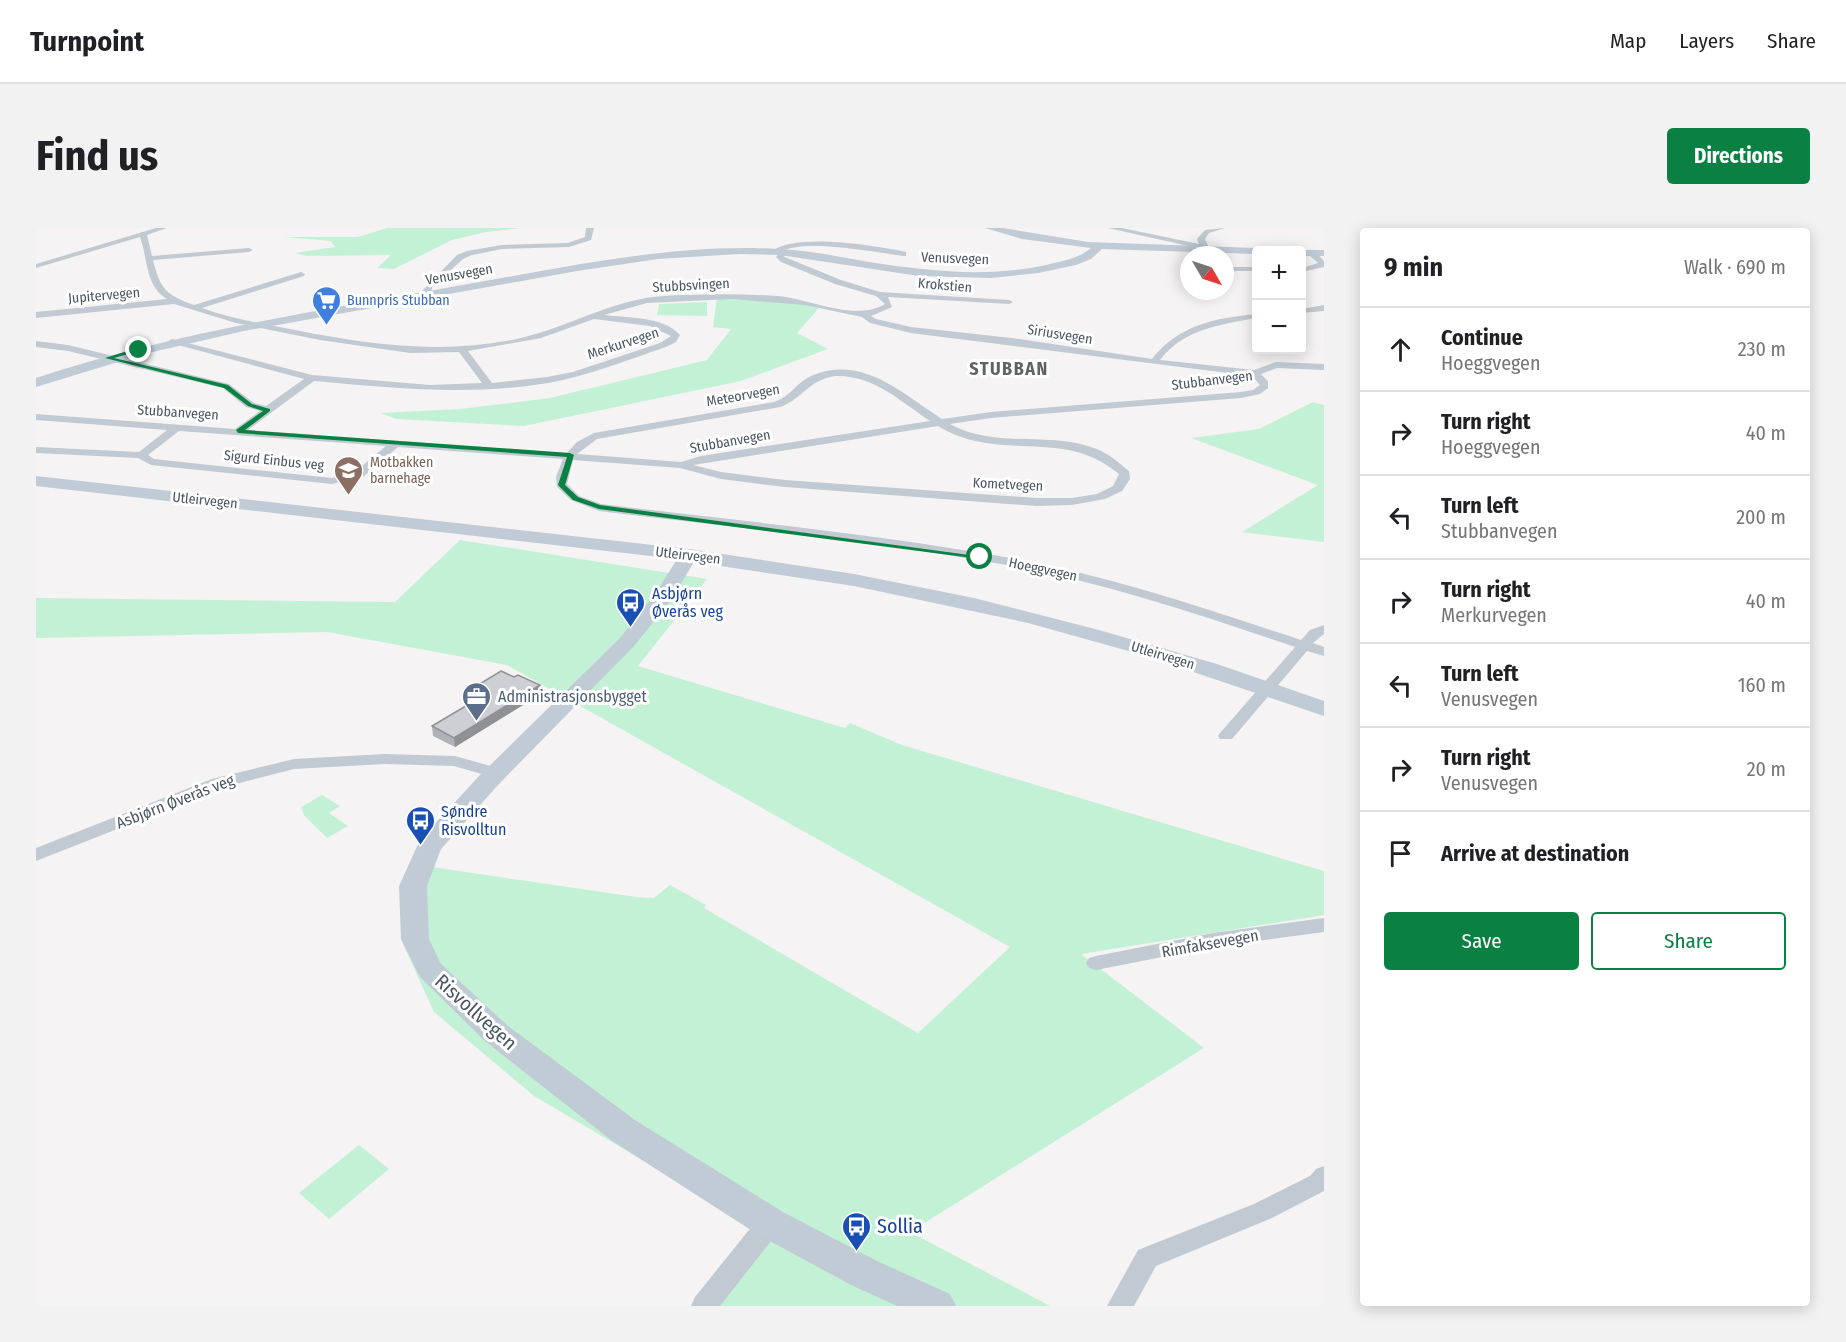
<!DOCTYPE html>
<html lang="en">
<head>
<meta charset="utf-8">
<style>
	body { margin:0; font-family:"Fira Sans Condensed",sans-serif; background:#f2f2f2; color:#202124 }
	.controls { position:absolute; right:18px; top:18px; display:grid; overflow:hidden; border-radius:6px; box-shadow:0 3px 15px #0003 }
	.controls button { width:54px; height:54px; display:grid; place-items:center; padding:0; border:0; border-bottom:2px solid #e0e0e0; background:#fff; color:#202124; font:30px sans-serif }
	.compass { position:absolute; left:1144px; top:18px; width:54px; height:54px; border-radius:50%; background:#fff; box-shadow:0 3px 15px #0003; rotate:129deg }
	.stop { position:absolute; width:18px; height:18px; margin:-14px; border:4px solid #0b8043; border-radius:50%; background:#fff }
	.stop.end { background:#0b8043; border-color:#fff; box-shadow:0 2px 6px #0008 }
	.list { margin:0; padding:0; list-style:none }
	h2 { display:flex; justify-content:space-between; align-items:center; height:78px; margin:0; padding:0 24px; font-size:26px }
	h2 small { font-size:20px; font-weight:400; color:#757577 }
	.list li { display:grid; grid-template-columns:39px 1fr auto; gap:18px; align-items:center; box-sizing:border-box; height:84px; padding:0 24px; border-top:2px solid #e0e0e0 }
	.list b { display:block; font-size:22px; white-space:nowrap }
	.list p { margin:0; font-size:20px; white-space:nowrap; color:#757577 }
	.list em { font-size:20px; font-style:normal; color:#757577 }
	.actions { display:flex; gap:12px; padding:18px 24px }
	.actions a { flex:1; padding:14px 0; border:2px solid #0b8043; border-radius:6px; text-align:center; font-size:21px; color:#0b8043 }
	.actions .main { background:#0b8043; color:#fff }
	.icon { flex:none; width:33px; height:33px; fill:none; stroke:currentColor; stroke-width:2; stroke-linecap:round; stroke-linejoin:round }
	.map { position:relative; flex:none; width:1288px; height:1078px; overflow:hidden; border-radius:6px }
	header { display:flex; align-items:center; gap:36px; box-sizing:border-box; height:84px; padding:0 30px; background:#fff; border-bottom:2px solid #e0e0e0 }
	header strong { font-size:28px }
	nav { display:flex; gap:33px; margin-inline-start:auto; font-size:21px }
	.intro { display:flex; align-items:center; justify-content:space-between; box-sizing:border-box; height:144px; padding:0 36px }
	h1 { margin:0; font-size:42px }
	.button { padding:15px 27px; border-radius:6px; background:#0b8043; color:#fff; font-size:21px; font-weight:700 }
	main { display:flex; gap:36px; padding:0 36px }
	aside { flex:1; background:#fff; border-radius:6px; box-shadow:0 3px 15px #0003 }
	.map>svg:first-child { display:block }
	.green { fill:#c3f1d5 }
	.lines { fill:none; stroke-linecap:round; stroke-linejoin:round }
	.street { fill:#c1cad2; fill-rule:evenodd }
	.secondary { fill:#c1cbd6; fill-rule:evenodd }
	.wall { fill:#b0b2b7 }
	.shaded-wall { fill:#909195 }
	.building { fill:#cdcfd5; stroke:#909195; stroke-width:1.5 }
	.route { fill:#0b8043 }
	.labels { text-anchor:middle; stroke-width:6; stroke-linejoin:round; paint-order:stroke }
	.far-street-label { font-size:14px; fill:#4a5661; stroke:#fff }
	.far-shop-label { font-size:14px; fill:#366cbe; stroke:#fff; text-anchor:start }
	.far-education-label { font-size:14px; fill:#785e54; stroke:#fff; text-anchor:start }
	.transit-label { font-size:16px; fill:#164399; stroke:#fff; text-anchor:start }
	.service-label { font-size:16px; fill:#4e5e75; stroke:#fff; text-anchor:start }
	.street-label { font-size:16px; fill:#4a5661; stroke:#fff }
	.far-district-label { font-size:18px; font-weight:bold; letter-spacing:1.5px; fill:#5f6368; stroke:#fff }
	.near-street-label { font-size:20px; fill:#4a5661; stroke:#fff }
	.near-transit-label { font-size:20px; fill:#164399; stroke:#fff; text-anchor:start }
</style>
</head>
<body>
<header>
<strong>Turnpoint</strong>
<nav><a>Map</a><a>Layers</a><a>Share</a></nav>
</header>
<div class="intro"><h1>Find us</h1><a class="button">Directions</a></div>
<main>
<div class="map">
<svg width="1288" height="1078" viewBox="0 0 1288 1078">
	<rect width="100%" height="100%" fill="#f5f3f3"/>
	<g class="green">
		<path d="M351,0H485L450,4L416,12L358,41L341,40L355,27L271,28L259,25L299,19L295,13L248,9H322Z"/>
		<path d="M681,69L760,74L783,80L761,105L792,121L705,153L488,198L360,191L345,185L424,181L514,170L671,132L695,101L677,99Z"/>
		<path d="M671,74V88L621,87L623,76Z"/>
		<path d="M1277,174L1288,177V314L1206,304L1282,257L1155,210L1223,201Z"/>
		<path d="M424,312L671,351L602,438L809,500L814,495L866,517L1288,643V687L1045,726L1168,820L874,1004L1014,1078H672L723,1001L498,868L398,784L367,716L389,638L600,669L618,670L634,657L670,677L668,680L882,805L974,719L471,437L291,404L0,410V370L359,374Z"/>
		<path d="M286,567L304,578L293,585L312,598L291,610L268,587L265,579Z"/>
		<path d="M323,917L353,941L293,991L263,965Z"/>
	</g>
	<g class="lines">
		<g class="street">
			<path d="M120,0H131L111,7L116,28L213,20L217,22L213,24L117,32C124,61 130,67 158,77L265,44L269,46L268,48L166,80C196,91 228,96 259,102C334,117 409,127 485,110C520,102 553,85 588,75C609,69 630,67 651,67C682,66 712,66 742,68C775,71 819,94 849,76L840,68L799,56L745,34L740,29L744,24L739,26L735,24C759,4 840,18 870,24V28H867C838,24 772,11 746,23L751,25L748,29L751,30L805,52L844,64L973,72L977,74L973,76L852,69L856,79L835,88L840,91L875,99L976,110L1116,131C1142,97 1180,90 1220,86V90C1184,97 1149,100 1124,132L1218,142L1240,134L1288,136V142L1241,140L1225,146L1232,153V160L1224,166L1205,170L955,190L914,196C959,221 1011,203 1058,220C1072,225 1082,234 1093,243L1094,251L1086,263L1069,271L1036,277L1000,278L749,259L685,251L644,240L537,232L531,256L543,268L565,276C703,293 843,306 980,331C1077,349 1171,381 1265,412L1274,402L1288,397V406L1277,415L1288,419V428L1271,423L1196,511H1184L1182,508L1184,505L1259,419C1168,388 1076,357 981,339C843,313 702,300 563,283L535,272L521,259L520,249L527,231L362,219L328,248L296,256L115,237L102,230L0,225V219L103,224L131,202L0,192V186L199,201L224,183L210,179L187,160L32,123L0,119V113L32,117L193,156L218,175L230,178L268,151L131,114L136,111L276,147L394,157L446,155L423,124L374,125L284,112L200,95L138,76L0,90V84L131,71C109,58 112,31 104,9L0,40V36ZM696,71L769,77L826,89L834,95L875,105L1216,148L1224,157L1217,162L1205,164L955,184L906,191C866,166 827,126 775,148C761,154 754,169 738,174L558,205L541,214L531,225L212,202L278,153C356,160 434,168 512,155C552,148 591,132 630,119L640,114L644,107C627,88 592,90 568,87L611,75ZM558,91L614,98L635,108L624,115L537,144L511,149L456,155L432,123L505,110ZM799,148C838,147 864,173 894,193L665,228L645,234L541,226L561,211L744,179C767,171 772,152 799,148ZM902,198C964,236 1027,198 1083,246L1077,258L1061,266L1036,270H1000L749,252L685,244L657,237ZM143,203L350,218L320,243L296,250L118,231L112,227Z"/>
			<path d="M550,0H558L555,12L533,19L466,21L436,27L427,31L396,59L395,69H389L386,63L421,27L431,23L466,17L532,15L549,9Z"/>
			<path d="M1072,0H1086L1163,16L1161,11L1169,2L1189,0L1173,5L1169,11L1174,22L1170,24L1166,21Z"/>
			<path d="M1273,23H1279L1288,33V39L1266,44V40L1282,35L1273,27Z"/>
			<path d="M1198,39H1220V43H1195V39Z"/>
			<path d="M1288,77V83L1266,85V81Z"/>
			<path d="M349,526L419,528L465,541L467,545L459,550L418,538L349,536L258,541L188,559L0,633V620L176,551L258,531Z"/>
			<path d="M1288,690V704L1177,719L1060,742L1053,740L1050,735L1053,730L1060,728L1177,705Z"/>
			<path d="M1288,938V963L1236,990L1120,1038L1098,1078H1071L1102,1022L1218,976L1274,948L1280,941Z"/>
			<path d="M734,984L743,987L746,995L743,1003L684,1078H655L659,1069L725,987Z"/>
		</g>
		<g class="secondary">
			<path d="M949,0H967L1052,14L1220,20L1225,22H1220V26L1066,21L1055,31L1040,37L1002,45L955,50L883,48L744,27L703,26L622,31L541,43L208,103L108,126L0,159V150C138,105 279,83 421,58C527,40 634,15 742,21C773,22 803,29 833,34C891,43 952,50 1010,37C1026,33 1042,31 1055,20L986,11Z"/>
			<path d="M1263,22H1288V28H1266V22Z"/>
			<path d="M0,248L653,321L818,346L938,370L1063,402L1181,436L1288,473V488L1107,427L992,395L818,358L658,334L635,372L598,418L462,557L405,621L391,658L393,711L405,736L472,798L599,892L747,984L841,1033L914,1066L920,1078H861L815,1057L721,1006L575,912L450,814L384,749L365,711L363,658L384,612L444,547L584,410L620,365L641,331L0,258Z"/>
		</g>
	</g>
	<path class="wall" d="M478,449L504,457L505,466L419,519L397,508L396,498L436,474L433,472L432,463Z"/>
	<path class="shaded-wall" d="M504,457L505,466L419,519L418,510Z"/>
	<path class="building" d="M465,443L478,449L482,447L504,457L418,510L396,498L445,469L432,463Z"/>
	<path class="route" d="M101,120L106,122L78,130L192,157L216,176L234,181V183L209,202L534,225L538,227L529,257L542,269L564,277L948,329L944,331L563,281L537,272L522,257L531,229L202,205L200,202L227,183L212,178L188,160L69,130Z"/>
	<defs>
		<symbol id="supermarket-pin" viewBox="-11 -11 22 30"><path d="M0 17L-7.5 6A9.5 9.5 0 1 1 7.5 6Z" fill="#3f7fe0" stroke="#fff"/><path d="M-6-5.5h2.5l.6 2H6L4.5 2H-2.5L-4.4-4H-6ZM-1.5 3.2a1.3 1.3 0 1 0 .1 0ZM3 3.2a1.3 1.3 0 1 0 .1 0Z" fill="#fff"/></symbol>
		<symbol id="school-pin" viewBox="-11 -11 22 30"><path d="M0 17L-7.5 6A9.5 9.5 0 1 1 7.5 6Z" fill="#8d6e63" stroke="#fff"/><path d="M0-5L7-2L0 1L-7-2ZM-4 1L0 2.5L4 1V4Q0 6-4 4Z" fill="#fff"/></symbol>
		<symbol id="bus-pin" viewBox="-11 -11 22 30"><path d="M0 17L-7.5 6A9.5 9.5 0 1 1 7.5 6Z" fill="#1a4fb4" stroke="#fff"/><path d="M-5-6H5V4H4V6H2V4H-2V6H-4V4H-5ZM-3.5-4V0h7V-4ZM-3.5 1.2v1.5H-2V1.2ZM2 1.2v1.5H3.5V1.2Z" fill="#fff"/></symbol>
		<symbol id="office-pin" viewBox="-11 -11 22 30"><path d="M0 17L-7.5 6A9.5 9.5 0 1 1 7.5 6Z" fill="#5c6f8a" stroke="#fff"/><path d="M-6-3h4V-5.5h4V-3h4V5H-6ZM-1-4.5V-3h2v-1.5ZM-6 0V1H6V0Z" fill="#fff"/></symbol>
	</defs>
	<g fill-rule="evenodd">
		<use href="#supermarket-pin" x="274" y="56" width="33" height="45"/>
		<use href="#school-pin" x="296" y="226" width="33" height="45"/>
		<use href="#bus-pin" x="578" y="358" width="33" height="45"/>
		<use href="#office-pin" x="424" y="452" width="33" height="45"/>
		<use href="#bus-pin" x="368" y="576" width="33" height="45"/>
		<use href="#bus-pin" x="804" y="982" width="33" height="45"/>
	</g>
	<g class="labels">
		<g class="far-street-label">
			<text transform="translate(919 30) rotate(2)" y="5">Venusvegen</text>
			<text transform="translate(423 46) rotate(-10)" y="5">Venusvegen</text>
			<text transform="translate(655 57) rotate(-3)" y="5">Stubbsvingen</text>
			<text transform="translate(909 57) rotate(5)" y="5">Krokstien</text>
			<text transform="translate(68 67) rotate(-5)" y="5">Jupitervegen</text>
			<text transform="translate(1024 106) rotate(9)" y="5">Siriusvegen</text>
			<text transform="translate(587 115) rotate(-18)" y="5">Merkurvegen</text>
			<text transform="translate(1176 152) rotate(-7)" y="5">Stubbanvegen</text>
			<text transform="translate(707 167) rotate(-10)" y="5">Meteorvegen</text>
			<text transform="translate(142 184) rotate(4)" y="5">Stubbanvegen</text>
			<text transform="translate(694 213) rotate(-10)" y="5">Stubbanvegen</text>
			<text transform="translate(238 232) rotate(6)" y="5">Sigurd Einbus veg</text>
			<text transform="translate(972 256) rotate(3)" y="5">Kometvegen</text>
			<text transform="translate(169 272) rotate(6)" y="5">Utleirvegen</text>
			<text transform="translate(652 327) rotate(7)" y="5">Utleirvegen</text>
			<text transform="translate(1007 341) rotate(12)" y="5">Hoeggvegen</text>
			<text transform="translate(1127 427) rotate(17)" y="5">Utleirvegen</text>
		</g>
		<g class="far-shop-label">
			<text x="311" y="77">Bunnpris Stubban</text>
		</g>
		<g class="far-education-label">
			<text x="334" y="239">Motbakken<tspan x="334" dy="16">barnehage</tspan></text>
		</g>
		<g class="transit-label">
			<text x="616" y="371">Asbjørn<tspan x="616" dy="18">Øverås veg</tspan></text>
			<text x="405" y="589">Søndre<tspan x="405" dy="18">Risvolltun</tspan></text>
		</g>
		<g class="service-label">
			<text x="462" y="474">Administrasjonsbygget</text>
		</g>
		<g class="street-label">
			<text transform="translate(139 573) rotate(-21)" y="6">Asbjørn Øverås veg</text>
			<text transform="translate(1174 715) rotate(-10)" y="6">Rimfaksevegen</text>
		</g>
		<g class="far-district-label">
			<text x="973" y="147">STUBBAN</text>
		</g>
		<g class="near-street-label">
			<text transform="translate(440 784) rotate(42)" y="7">Risvollvegen</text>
		</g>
		<g class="near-transit-label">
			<text x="841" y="1005">Sollia</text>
		</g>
	</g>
</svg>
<div class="controls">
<button>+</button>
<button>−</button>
</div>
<svg class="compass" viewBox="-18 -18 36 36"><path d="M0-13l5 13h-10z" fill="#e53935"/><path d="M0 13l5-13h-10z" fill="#757577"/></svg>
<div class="stop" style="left:944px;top:329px"></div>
<div class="stop end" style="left:103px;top:122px"></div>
</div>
<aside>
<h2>9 min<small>Walk · 690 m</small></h2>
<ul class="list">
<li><svg class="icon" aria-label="ahead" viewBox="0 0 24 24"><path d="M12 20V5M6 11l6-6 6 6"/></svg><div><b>Continue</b><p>Hoeggvegen</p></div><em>230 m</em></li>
<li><svg class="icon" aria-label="right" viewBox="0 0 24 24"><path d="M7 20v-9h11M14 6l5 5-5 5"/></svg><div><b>Turn right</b><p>Hoeggvegen</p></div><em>40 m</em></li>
<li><svg class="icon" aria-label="left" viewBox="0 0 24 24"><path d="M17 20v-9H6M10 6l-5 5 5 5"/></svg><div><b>Turn left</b><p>Stubbanvegen</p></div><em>200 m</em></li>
<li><svg class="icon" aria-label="right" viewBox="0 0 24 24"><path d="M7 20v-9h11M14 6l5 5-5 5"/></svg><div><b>Turn right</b><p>Merkurvegen</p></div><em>40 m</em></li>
<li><svg class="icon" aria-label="left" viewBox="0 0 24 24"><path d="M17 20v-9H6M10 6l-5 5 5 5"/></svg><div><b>Turn left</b><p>Venusvegen</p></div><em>160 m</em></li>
<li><svg class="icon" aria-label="right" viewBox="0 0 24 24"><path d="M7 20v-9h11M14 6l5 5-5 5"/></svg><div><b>Turn right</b><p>Venusvegen</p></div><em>20 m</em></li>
<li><svg class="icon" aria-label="arrive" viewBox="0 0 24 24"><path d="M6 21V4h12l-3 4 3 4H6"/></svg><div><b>Arrive at destination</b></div></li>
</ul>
<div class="actions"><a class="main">Save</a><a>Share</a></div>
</aside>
</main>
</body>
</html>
